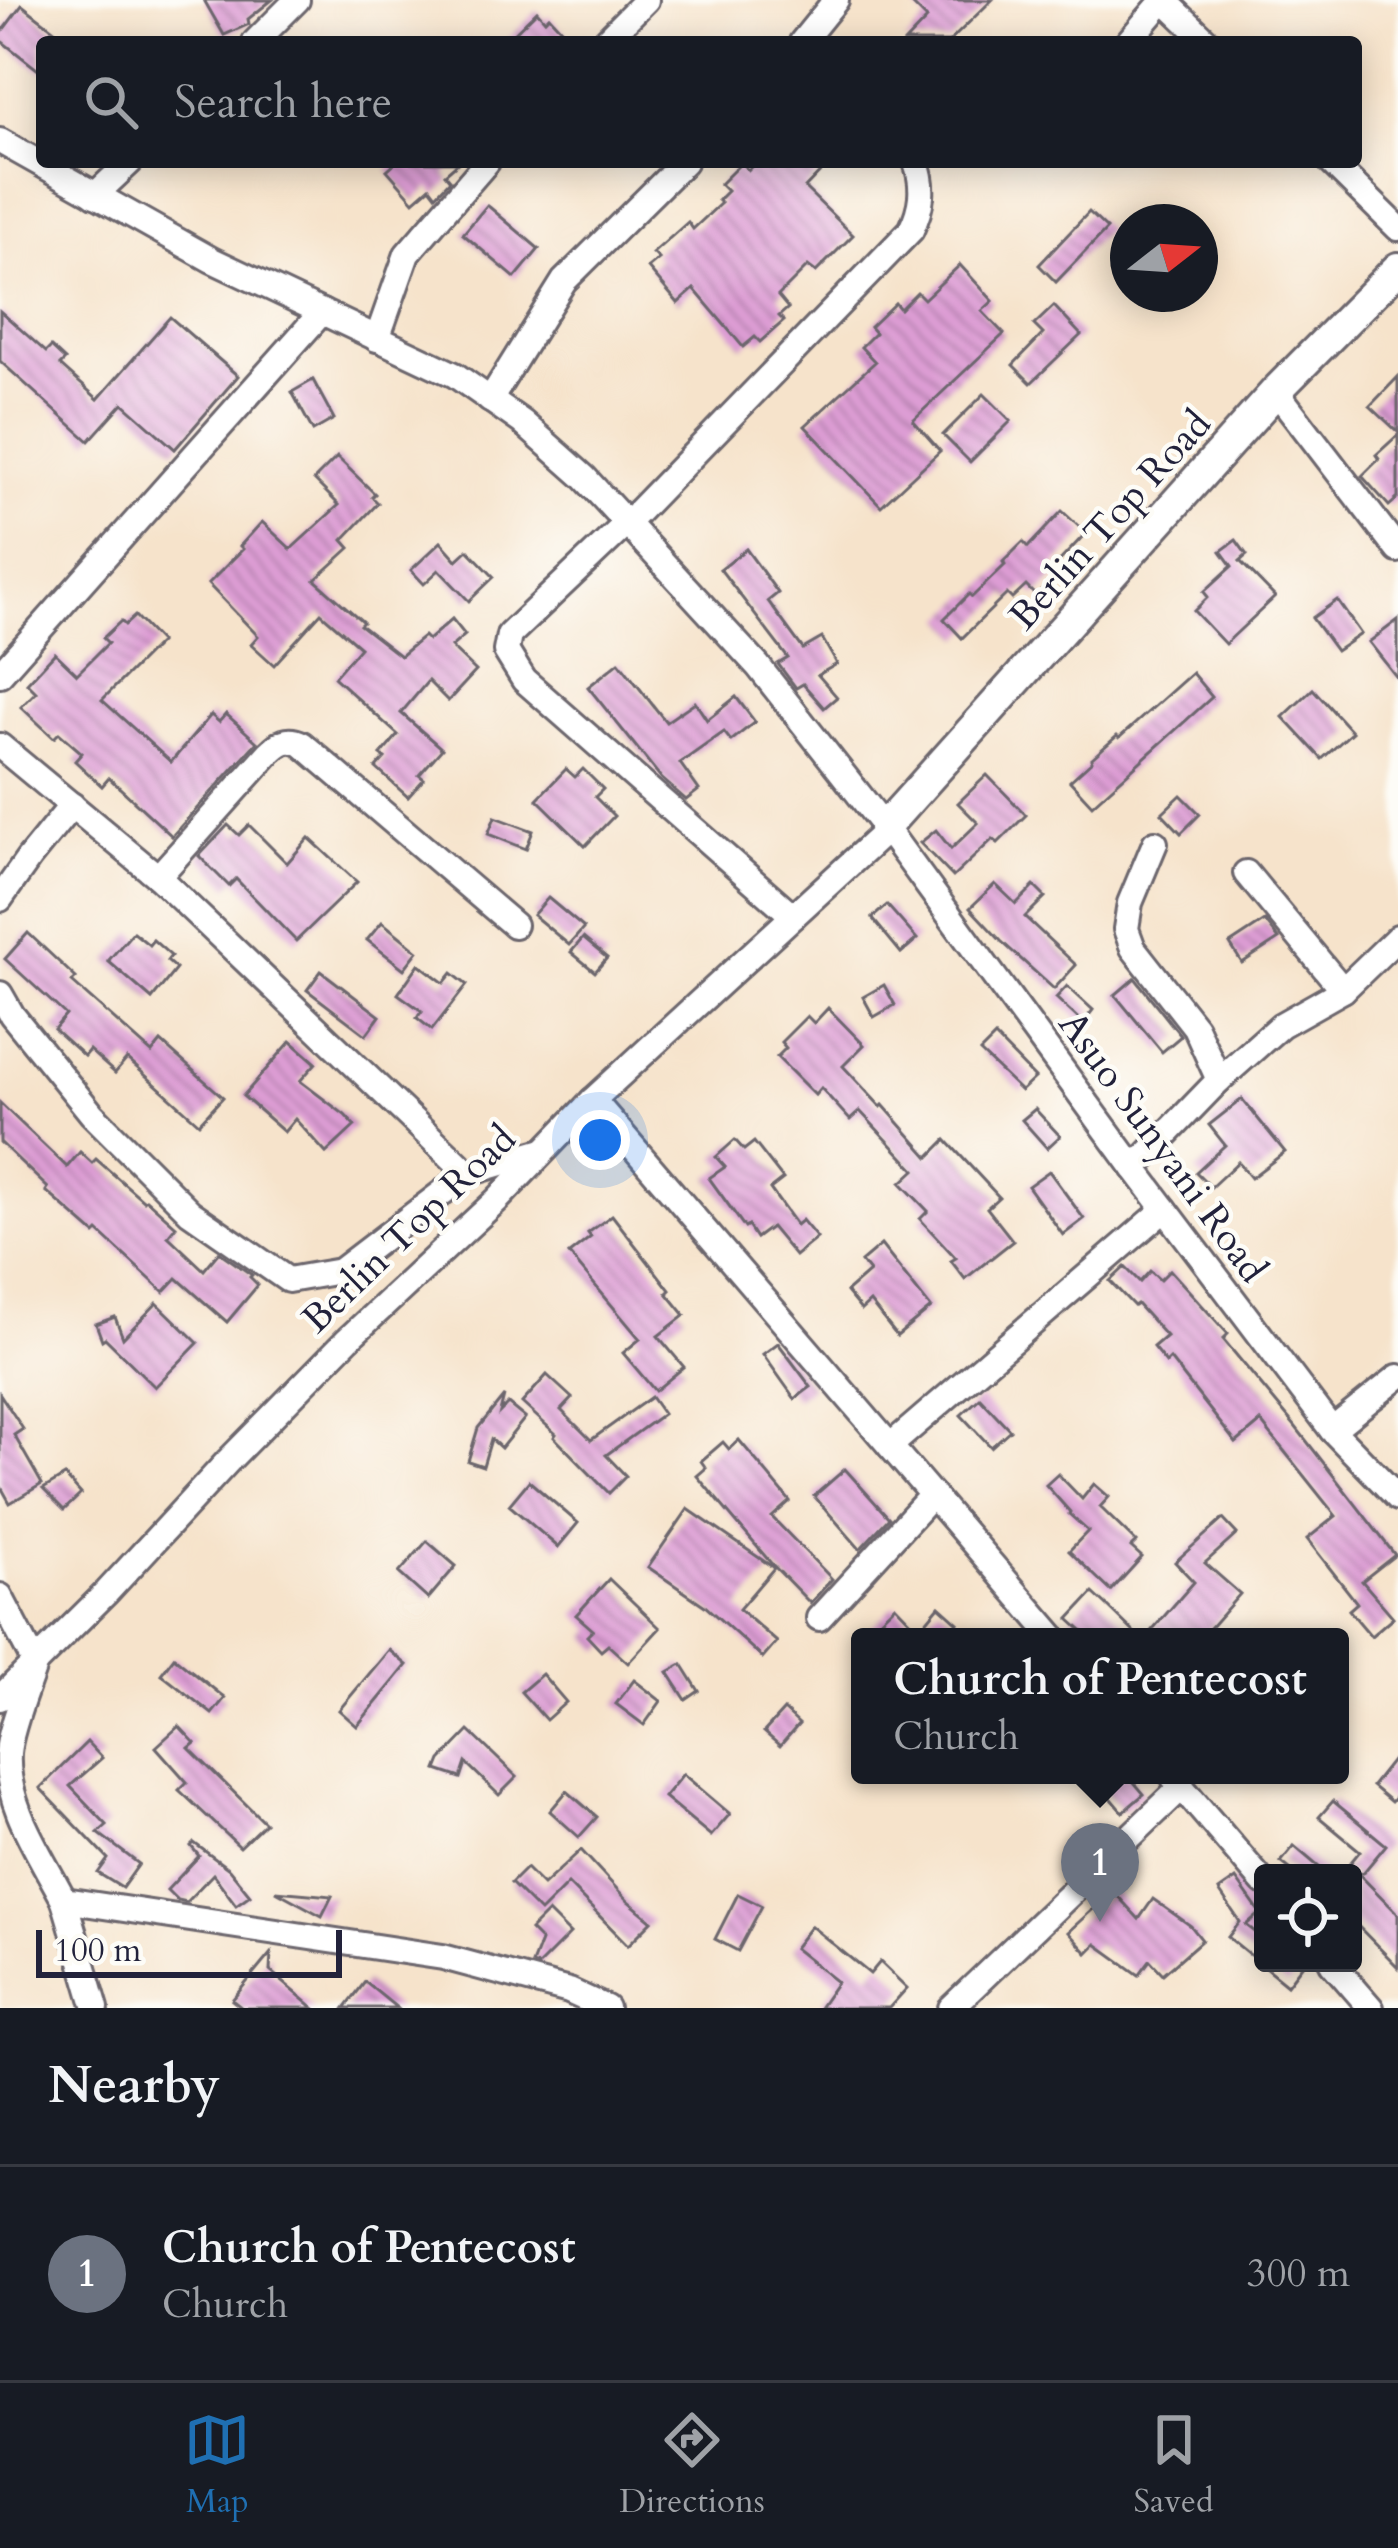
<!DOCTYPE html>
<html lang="en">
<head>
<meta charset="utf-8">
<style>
	body { margin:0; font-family:Cardo,serif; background:#20242c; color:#f1f3f6 }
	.controls { position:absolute; right:36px; bottom:36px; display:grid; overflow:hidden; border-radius:12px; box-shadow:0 6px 30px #0003 }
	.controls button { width:108px; height:108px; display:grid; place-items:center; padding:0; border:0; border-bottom:3px solid #363941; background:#171b24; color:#f1f3f6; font:60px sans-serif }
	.compass { position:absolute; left:1110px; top:204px; width:108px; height:108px; border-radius:50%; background:#171b24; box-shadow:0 6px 30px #0003; rotate:73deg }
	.scale { position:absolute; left:36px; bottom:30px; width:306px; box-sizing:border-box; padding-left:12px; border:6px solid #22223b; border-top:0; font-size:33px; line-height:42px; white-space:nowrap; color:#22223b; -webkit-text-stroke:9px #fdfcf7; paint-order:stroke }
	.you { position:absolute; left:600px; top:1140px; width:42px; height:42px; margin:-30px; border:9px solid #fff; border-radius:50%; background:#1a73e8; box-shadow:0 0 0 18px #1a73e833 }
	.badge { display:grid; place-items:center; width:78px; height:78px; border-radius:50%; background:#1f6fb2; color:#fff; font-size:39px; font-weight:700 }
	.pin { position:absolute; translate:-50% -99px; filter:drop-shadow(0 3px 6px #0008) }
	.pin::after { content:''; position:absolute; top:63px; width:42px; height:36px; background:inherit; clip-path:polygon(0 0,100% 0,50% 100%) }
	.popup { position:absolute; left:851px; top:1628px; width:498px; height:156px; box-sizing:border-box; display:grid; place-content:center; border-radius:12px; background:#171b24; filter:drop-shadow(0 3px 9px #0005); font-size:39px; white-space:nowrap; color:#9ea1a6 }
	.popup b { font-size:45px; color:#f1f3f6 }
	.popup::after { content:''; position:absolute; left:50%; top:100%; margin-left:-24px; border:24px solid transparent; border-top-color:#171b24 }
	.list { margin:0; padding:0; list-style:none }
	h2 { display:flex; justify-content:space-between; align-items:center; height:156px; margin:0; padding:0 48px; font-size:51px }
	h2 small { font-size:39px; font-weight:400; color:#9ea1a6 }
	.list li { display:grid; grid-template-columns:78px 1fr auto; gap:36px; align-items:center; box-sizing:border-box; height:216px; padding:0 48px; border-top:3px solid #363941 }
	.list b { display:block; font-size:45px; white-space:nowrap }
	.list p { margin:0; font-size:39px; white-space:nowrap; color:#9ea1a6 }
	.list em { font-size:39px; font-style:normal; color:#9ea1a6 }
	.icon { flex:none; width:66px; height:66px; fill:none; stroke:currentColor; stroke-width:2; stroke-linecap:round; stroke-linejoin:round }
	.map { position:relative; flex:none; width:1398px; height:2008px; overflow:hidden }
	.search { position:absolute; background:#171b24; box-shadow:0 6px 30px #0003; left:36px; right:36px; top:36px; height:132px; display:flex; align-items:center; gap:30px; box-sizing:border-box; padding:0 42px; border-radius:12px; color:#9ea1a6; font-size:45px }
	.sheet { height:372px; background:#171b24 }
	nav { display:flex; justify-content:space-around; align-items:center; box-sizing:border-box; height:168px; border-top:3px solid #363941; background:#171b24; font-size:33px; color:#9ea1a6 }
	nav a { display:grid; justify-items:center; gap:6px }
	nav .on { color:#1f6fb2 }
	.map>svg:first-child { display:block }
	.building { fill:url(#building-back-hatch) }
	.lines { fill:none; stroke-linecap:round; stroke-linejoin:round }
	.minor-casing { stroke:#6c666d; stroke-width:30 }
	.tertiary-casing { stroke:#6c666d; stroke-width:36 }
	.minor { stroke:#fff; stroke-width:24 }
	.tertiary { stroke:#fff; stroke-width:30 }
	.labels { text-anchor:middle; stroke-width:9; stroke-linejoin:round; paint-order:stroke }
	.street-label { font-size:39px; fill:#22223b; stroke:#fdfcf7 }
</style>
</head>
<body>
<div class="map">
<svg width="1398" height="2008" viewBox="0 0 1398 2008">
	<defs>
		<pattern id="building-back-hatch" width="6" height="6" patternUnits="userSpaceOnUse" patternTransform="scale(3)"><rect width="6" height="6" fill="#dd9dd4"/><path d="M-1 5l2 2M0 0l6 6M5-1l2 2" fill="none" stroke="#b380ad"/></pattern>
	</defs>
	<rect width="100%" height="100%" fill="#fdfcf7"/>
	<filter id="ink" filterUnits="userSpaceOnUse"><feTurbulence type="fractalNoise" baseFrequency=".00833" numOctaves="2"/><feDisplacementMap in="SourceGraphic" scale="24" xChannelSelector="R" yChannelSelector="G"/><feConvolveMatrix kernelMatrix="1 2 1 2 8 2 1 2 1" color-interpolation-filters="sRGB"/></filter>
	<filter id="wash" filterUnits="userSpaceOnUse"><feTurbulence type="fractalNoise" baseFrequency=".004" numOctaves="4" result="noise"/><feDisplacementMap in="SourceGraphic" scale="48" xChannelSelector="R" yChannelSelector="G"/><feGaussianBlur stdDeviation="2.7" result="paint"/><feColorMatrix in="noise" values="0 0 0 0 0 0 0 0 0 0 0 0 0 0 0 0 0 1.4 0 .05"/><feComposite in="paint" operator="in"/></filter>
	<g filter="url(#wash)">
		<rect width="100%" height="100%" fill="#f6e3cb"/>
		<g id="blocks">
			<g class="building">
				<path d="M204,0H272L248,19L249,24L224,35Z"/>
				<path d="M908,0H992L949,42H905L927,19Z"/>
				<path d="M22,5L70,42H42V73L0,40V34Z"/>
				<path d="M537,11L545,20L549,16L573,42H505Z"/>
				<path d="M396,162H459L445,174L450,180L436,195L430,187L414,201L387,170Z"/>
				<path d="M756,162H830L805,188L853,235L816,272L808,266L778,296L788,308L779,316L784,321L760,342L755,337L743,347L694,289L678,303L648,268L659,259L653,253L688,222L693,229L721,203L718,200L727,191L720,184L741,163L748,170Z"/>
				<path d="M487,205L539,249L515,278L463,234Z"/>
				<path d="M1089,212L1107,229L1056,282L1039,265Z"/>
				<path d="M960,265L993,301L982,311L1004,334L913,420L940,451L881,506L805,426L875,362L861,347L875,333L870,327L895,303L900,309L917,292L924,299Z"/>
				<path d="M1054,306L1081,335L1031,383L1013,365L1043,334L1034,325Z"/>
				<path d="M0,311L46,352L51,347L65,360L60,365L98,399L170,317L238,376L175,449L123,403L89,441L0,361Z"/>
				<path d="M1398,377V432L1370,406Z"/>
				<path d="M313,380L334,419L313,431L292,392Z"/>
				<path d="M984,394L1011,421L970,462L943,435Z"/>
				<path d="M1398,435V498L1389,506L1362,476L1379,459L1376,455Z"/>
				<path d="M337,457L375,494L372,497L378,503L343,540L350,548L315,580L363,622L360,625L400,656L424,636L428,640L452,619L465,635L451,647L476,671L448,701L428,681L401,713L442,749L419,775L424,779L408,797L376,768L385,758L381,755L398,735L334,677L360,647L321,613L274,665L251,644L258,636L208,584L243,549L240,546L262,522L291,549L339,505L314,480Z"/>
				<path d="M1062,511L1086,533L1051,570L1056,576L1036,596L1026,586L1012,599L1007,594L962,638L944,619L969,594L972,597L1005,565L1003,562L1023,542L1028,547Z"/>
				<path d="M1236,540L1247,555L1240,561L1275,597L1225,644L1194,611L1208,597L1204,592L1232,566L1221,551Z"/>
				<path d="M441,542L457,560L468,550L494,577L469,601L439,570L424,584L411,570Z"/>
				<path d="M746,549L778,593L768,601L803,649L822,638L837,664L818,675L837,697L824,708L803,684L796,688L778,664L788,658L720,569Z"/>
				<path d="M1337,600L1361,634L1336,651L1312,618Z"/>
				<path d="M135,616L160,642L102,700L171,762L211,715L219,722L226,714L257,742L172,836L109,778L102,786L75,761L82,753L59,733L54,738L21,707L36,692L27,683L55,653L77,674L108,643L103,638L121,621L125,625Z"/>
				<path d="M1398,620V679L1369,642Z"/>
				<path d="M619,662L666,722L695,702L707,720L736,697L755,722L731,741L724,732L680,763L699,790L686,800L662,779L588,687Z"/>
				<path d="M1192,673L1212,697L1092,805L1070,781L1092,761L1091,759L1117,736L1119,738Z"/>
				<path d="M1313,689L1352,732L1322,759L1283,717Z"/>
				<path d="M566,769L575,777L583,769L603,789L595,797L614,816L585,846L537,799Z"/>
				<path d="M987,775L1026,815L998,843L993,839L953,877L920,843L936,830L951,849L978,823L958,803Z"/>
				<path d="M1181,795L1200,814L1181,833L1162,813Z"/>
				<path d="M495,817L533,831L526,849L488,834Z"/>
				<path d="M228,825L239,835L249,825L287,863L309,838L357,882L296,941L236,879L229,886L199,856Z"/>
				<path d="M995,884L1016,904L1034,886L1045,897L1025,917L1076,965L1054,989L1001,941L970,908Z"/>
				<path d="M548,898L584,928L569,945L533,915Z"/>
				<path d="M887,905L917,939L901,953L872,918Z"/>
				<path d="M1265,921L1279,939L1242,963L1230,944Z"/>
				<path d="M382,922L418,951L404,969L367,940Z"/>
				<path d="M133,932L149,945L153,940L171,956L167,961L176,969L152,999L108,961Z"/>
				<path d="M28,933L76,978L72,982L152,1053L161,1042L223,1097L199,1123L127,1059L115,1073L89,1050L84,1056L54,1029L66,1015L5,959Z"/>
				<path d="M583,938L607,958L595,972L571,952Z"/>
				<path d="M419,964L444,983L452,973L467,985L432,1030L417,1018L422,1011L398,994Z"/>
				<path d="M321,971L380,1016L366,1035L307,990Z"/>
				<path d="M1135,978L1181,1036L1162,1052L1115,995Z"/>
				<path d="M884,985L895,1005L874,1017L863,997Z"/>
				<path d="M1067,986L1093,1010L1083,1023L1056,998Z"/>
				<path d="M828,1008L864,1045L843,1066L881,1107L883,1105L929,1157L946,1140L999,1197L987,1208L1013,1241L965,1279L951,1261L956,1258L920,1219L928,1211L901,1183L915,1170L860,1111L850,1120L821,1088L815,1095L777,1057L786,1048L781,1042L807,1016L814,1023Z"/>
				<path d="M995,1037L1035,1078L1021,1091L980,1052Z"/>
				<path d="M291,1041L316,1063L300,1081L345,1115L355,1126L326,1153L295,1119L284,1132L243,1096Z"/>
				<path d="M1242,1099L1285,1152L1251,1178L1238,1162L1211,1187L1196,1172L1225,1145L1209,1125Z"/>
				<path d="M0,1103L67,1167L80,1152L92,1163L96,1159L144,1201L146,1199L176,1226L168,1236L204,1270L219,1252L252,1275L250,1277L258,1285L227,1322L177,1278L164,1292L98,1231L95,1234L46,1191L48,1188L0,1142Z"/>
				<path d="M1035,1109L1060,1136L1047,1148L1022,1120Z"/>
				<path d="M735,1140L744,1150L754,1142L783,1179L770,1189L796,1225L802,1220L817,1238L795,1256L771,1227L756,1238L748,1226L745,1228L709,1178L725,1167L716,1157Z"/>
				<path d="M1049,1171L1084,1219L1063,1235L1028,1186Z"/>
				<path d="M612,1215L670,1290L667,1293L685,1315L658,1336L684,1367L655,1391L623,1353L640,1339L569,1254L591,1237L588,1233Z"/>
				<path d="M881,1245L931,1308L897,1336L870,1302L861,1310L846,1292L869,1272L861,1262Z"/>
				<path d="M1125,1267L1140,1282L1150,1271L1160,1280L1170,1270L1228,1334L1223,1339L1295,1426L1395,1555L1362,1581L1393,1617L1371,1636L1349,1610L1357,1603L1307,1539L1336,1516L1261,1422L1236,1443L1170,1359L1166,1363L1153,1347L1166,1336L1137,1304L1134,1306L1110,1281Z"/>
				<path d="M157,1303L198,1343L155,1387L105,1338L102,1340L96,1324L115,1317L123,1338Z"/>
				<path d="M778,1343L811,1387L795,1399L763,1354Z"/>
				<path d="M547,1375L572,1398L561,1410L591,1440L651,1397L663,1414L606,1455L626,1476L609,1493L554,1437L556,1434L522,1403Z"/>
				<path d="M0,1394L23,1429L14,1435L42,1484L10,1503L0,1485Z"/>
				<path d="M504,1396L500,1412L508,1404L525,1418L501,1448L491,1439L483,1466L468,1461L478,1428Z"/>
				<path d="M980,1398L1010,1430L991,1447L961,1415Z"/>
				<path d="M739,1440L790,1501L772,1517L832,1579L810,1603L770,1562L697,1476L706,1468L701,1461L723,1442L729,1449Z"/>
				<path d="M845,1469L889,1518L860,1549L814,1496Z"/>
				<path d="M1058,1474L1082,1499L1094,1484L1109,1497L1100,1507L1136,1542L1131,1547L1142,1557L1111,1591L1069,1551L1088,1531L1069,1514L1070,1512L1046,1485Z"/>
				<path d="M65,1476L81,1494L64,1510L43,1489Z"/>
				<path d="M529,1481L578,1523L558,1547L509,1505Z"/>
				<path d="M688,1509L774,1568L739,1609L777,1642L763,1658L705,1606L648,1567Z"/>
				<path d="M1223,1519L1237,1534L1205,1563L1240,1594L1202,1637H1146L1194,1582L1175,1562Z"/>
				<path d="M427,1541L456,1566L428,1599L399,1573Z"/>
				<path d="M609,1579L660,1628L628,1663L608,1645L601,1651L587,1636L593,1630L576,1615Z"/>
				<path d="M1093,1593L1106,1605L1139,1637H1089L1069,1619Z"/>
				<path d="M895,1605L919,1630L939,1606L958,1623L947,1637H862Z"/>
				<path d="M389,1650L407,1665L357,1726L339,1710Z"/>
				<path d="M174,1657L225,1698L212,1714L161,1674Z"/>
				<path d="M682,1664L699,1691L686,1700L668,1672Z"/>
				<path d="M542,1674L566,1702L546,1720L521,1692Z"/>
				<path d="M634,1680L661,1701L644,1725L616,1704Z"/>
				<path d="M784,1710L799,1724L780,1746L764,1732Z"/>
				<path d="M179,1726L195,1743L189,1748L265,1823L240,1847L179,1790L187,1782L156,1747Z"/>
				<path d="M469,1731L517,1777L499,1795L466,1763L461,1778L437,1770L441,1760Z"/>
				<path d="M87,1742L102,1758L70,1786L107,1825L98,1833L139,1864L122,1888L98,1873L108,1859L40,1788Z"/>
				<path d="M1398,1753V1794L1391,1802L1372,1786Z"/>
				<path d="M683,1774L730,1814L711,1836L664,1797Z"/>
				<path d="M1092,1775H1128L1144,1794L1123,1812Z"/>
				<path d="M567,1791L597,1817L579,1837L550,1811Z"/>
				<path d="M1333,1801L1386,1845L1363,1873H1358L1398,1914V1967L1353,1921V1873H1342L1360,1851L1319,1817Z"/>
				<path d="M194,1843L229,1869L250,1895L236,1905L213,1874L186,1902L177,1900L167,1890L199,1856L191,1846Z"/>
				<path d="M1294,1846L1326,1873H1295L1281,1862Z"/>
				<path d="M581,1850L628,1901L652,1921L628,1945L568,1884L540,1912L511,1883L526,1868L543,1885Z"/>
				<path d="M1236,1879L1260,1913L1246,1925L1263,1938V1963H1304L1287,1985L1228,1937L1240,1922L1219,1891Z"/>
				<path d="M276,1891L332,1896L322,1916Z"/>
				<path d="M1113,1891L1139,1919L1153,1899L1191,1926L1202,1940L1163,1974L1150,1960L1139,1975L1096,1944L1087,1953L1068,1932Z"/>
				<path d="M738,1894L762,1906L738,1951L715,1939Z"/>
				<path d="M548,1912L570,1934L538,1966L532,1964L541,1941L530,1930Z"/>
				<path d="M811,1926L870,1974L880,1962L907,1988L889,2008H819L837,1982L794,1948Z"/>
				<path d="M271,1953L270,1971L314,2008H242L232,2000Z"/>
				<path d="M365,1982L397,2008H345Z"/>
			</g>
		</g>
	</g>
	<g filter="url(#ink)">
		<use href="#blocks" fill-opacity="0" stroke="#6c666d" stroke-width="3"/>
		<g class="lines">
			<defs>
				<g id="minor">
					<path d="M1164,0L1208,42"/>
					<path d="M255,42L297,0"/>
					<path d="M604,42L646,0"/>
					<path d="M802,42L836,0"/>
					<path d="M1128,42L1164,0"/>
					<path d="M0,141L212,260L455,375L522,422L584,477L758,666L887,830L1134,1168L1332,1430L1398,1498"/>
					<path d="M1331,162L1398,228"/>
					<path d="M95,195L130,162"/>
					<path d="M377,339L407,254L487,162"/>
					<path d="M1276,391L1398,550"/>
					<path d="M490,400L564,281L684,162"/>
					<path d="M0,674L322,312"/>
					<path d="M0,746L158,877L468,1173"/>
					<path d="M1155,843L1130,903L1126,929L1133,948L1195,1027L1219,1080"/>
					<path d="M1246,873L1343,990"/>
					<path d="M158,877L269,753C280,742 288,737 302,744L514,925"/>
					<path d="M0,899L29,858L72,805"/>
					<path d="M793,916L524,680L506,651L509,635L628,522L911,230C922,207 925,187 916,162"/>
					<path d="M0,994L12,1015L92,1114L190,1212L288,1280L340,1271L468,1173L543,1151"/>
					<path d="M593,1100L1054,1637"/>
					<path d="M1134,1168L1219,1080L1281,1025L1343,990L1398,937"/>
					<path d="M1332,1430L1398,1377"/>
					<path d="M890,1446L1165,1209"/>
					<path d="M0,1596L35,1663C27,1688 10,1728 8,1753C5,1806 41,1855 64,1900"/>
					<path d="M819,1618L932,1495"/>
					<path d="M0,1698L107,1592L229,1460L348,1339L497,1200L593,1100L887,830"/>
					<path d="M1173,1777L1263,1882"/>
					<path d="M1332,1963L1371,2008"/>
					<path d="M96,2008L64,1900L443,1957L569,1991L606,2008"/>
					<path d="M951,2008L1182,1787"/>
				</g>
				<path id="tertiary" d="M884,828L1276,391L1398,268"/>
			</defs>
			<use href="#minor" class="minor-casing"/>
			<use href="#tertiary" class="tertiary-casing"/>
			<use href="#minor" class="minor"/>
			<use href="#tertiary" class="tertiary"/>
		</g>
	</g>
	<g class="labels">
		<g class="street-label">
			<text transform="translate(1109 519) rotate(-48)" y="14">Berlin Top Road</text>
			<text transform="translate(1164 1146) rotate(54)" y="14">Asuo Sunyani Road</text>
			<text transform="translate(408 1228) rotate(-44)" y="14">Berlin Top Road</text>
		</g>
	</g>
</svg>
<div class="controls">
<button><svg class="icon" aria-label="locate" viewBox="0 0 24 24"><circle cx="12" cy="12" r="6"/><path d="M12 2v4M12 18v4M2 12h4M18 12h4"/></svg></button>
</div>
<svg class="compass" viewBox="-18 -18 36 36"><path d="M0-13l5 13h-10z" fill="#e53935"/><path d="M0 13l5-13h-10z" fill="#9ea1a6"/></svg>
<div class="scale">100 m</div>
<div class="you"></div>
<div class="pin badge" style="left:1100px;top:1922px;background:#6b7280">1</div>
<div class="popup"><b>Church of Pentecost</b>Church</div>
<div class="search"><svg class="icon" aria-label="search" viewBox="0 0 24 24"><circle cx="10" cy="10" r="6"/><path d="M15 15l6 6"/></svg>Search here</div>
</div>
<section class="sheet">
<h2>Nearby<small></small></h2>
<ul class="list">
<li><span class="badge" style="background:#6b7280">1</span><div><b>Church of Pentecost</b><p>Church</p></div><em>300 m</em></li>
</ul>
</section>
<nav>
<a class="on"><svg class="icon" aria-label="map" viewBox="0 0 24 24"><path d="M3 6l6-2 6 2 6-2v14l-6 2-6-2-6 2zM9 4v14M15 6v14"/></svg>Map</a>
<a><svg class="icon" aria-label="directions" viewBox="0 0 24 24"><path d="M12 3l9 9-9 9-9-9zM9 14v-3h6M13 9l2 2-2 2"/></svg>Directions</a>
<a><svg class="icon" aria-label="saved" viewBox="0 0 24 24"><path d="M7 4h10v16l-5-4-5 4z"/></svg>Saved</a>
</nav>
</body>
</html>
